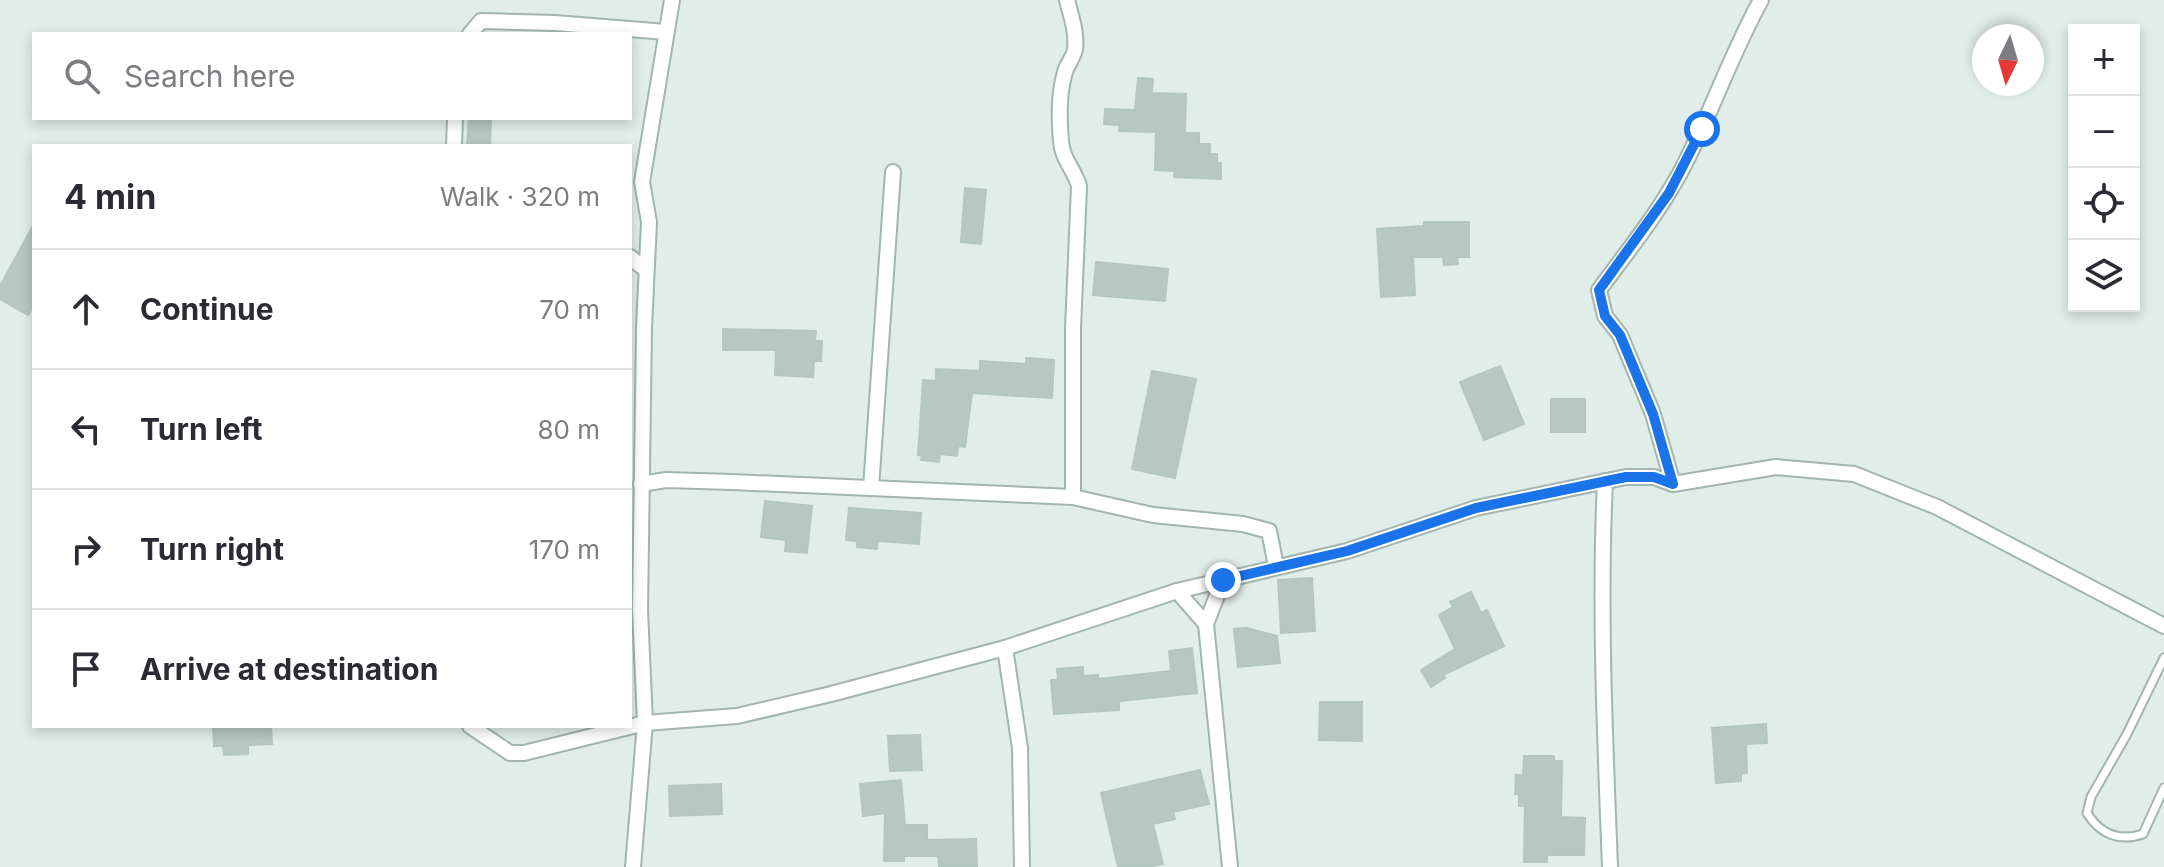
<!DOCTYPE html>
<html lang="en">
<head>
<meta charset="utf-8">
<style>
	body { margin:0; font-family:Inter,sans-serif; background:#f7f7f7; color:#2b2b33 }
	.controls { position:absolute; right:24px; top:24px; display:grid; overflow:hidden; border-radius:0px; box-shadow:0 4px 12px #0003 }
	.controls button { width:72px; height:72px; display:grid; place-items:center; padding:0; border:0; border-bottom:2px solid #e1e1e2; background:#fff; color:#2b2b33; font:40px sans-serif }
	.compass { position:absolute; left:1972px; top:24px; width:72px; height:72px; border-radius:50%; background:#fff; box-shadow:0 4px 12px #0003; rotate:185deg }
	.stop { position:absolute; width:24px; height:24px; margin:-18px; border:6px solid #1a73e8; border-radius:50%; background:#fff }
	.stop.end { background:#1a73e8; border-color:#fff; box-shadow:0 2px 8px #0008 }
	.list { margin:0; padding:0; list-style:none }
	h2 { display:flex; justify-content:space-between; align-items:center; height:104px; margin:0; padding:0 32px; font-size:34px }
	h2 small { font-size:26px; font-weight:400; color:#7c7c81 }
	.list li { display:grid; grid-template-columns:52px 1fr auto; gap:24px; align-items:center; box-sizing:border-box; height:120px; padding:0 32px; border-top:2px solid #e1e1e2 }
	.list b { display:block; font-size:30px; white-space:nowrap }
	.list em { font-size:26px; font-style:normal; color:#7c7c81 }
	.icon { flex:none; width:44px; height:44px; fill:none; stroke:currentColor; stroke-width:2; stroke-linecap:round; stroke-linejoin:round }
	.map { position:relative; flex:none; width:2164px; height:867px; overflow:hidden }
	.search { position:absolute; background:#fff; box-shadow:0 4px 12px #0003; left:32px; top:32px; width:600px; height:88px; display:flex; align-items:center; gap:20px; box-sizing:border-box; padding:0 28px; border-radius:0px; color:#7c7c81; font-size:30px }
	.panel { position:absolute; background:#fff; box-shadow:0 4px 12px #0003; left:32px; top:144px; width:600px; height:584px; border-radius:0px }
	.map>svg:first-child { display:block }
	.building { fill:#b6c8c1; stroke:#b3c7bf; stroke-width:2 }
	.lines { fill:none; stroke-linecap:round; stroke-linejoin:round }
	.lane-casing { stroke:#a3b5af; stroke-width:11 }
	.street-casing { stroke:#a3b5af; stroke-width:18 }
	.lane { stroke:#fff; stroke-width:7 }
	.street { stroke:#fff; stroke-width:14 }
	.route { stroke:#1a73e8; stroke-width:10 }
</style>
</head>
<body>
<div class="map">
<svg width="2164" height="867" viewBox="0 0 2164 867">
	<rect width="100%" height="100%" fill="#e1ede8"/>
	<g class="building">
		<path d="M1138,78L1153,79L1152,93L1186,94L1185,133H1199V144H1210V154H1217V163H1221V179L1174,177L1175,171L1155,170L1156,132L1119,131V125L1104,124L1105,109L1135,110Z"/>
		<path d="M469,118H491L490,146H467Z"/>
		<path d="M965,188L986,190L981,244L961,242Z"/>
		<path d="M1424,222H1469V257H1457L1458,264L1444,265L1443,257H1413L1415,295L1381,297L1377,229L1424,226Z"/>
		<path d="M34,224V305L28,315L0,299V286Z"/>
		<path d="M1096,262L1168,269L1165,301L1093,295Z"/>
		<path d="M723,329L816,331L815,341H822L821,361H814L813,377L775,375L776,350H723Z"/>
		<path d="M1026,358L1054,360L1052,398L972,393L965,447L958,446L957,456L940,454L939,462L921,460L922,456L918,455L923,380L936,381V369L980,371V361L1026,364Z"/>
		<path d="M1500,366L1524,424L1484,440L1460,382Z"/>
		<path d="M1152,371L1196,379L1175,478L1132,469Z"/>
		<rect x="1551" y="399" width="34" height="33"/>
		<path d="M765,501L812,506L807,553L785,551L786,540L761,537Z"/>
		<path d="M849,508L921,513L919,544L878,541L877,549L857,547V541L846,540Z"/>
		<path d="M1312,578L1315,631L1281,633L1278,580Z"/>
		<path d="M1471,592L1481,613L1487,610L1504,646L1443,675L1445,678L1431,687L1421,670L1455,649L1439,615L1453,607L1450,602Z"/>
		<path d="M1247,628L1277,636L1280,663L1238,667L1234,629Z"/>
		<path d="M1192,648L1197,693L1119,701V710L1054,714L1051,680H1058L1057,669L1083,667V676L1098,675V679L1171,671L1169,651Z"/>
		<path d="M1320,702H1362V741L1319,740Z"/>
		<path d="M1766,724L1767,743L1746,744L1747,773L1741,774V781L1716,783L1712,728Z"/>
		<path d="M213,726H271L272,744L248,745V754L224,755L223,746H214Z"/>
		<path d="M920,735L922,770L890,771L888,736Z"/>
		<path d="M1524,756H1554V761H1562L1561,817L1585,818L1584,855H1547V862H1524L1525,806H1519V794H1515L1516,775H1523Z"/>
		<path d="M1200,770L1209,804L1173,812L1175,819L1153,824L1163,864L1147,867H1118L1101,793Z"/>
		<path d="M901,780L905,825H927V840L976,839L977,867H939L938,856H904V861H884L885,813L863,816L860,784Z"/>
		<path d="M721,784L722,814L670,816L669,786Z"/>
	</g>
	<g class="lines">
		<defs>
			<path id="lane" d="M2164,658L2127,734L2091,797L2087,813C2100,834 2119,842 2143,834L2164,788"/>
			<g id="street">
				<path d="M1067,0C1071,16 1077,32 1075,49C1074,57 1067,64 1065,72C1059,92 1059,120 1061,141C1062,159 1074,169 1079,186L1073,329V497"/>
				<path d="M470,34L481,21L555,23L666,32"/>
				<path d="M454,146L455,118"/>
				<path d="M630,257L646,270"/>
				<path d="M1605,481C1599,610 1605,738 1610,867"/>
				<path d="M641,484L666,480L732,482L1073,497L1153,515L1243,524L1269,531L1276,566"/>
				<path d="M1673,484L1653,414L1620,335L1605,316L1599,290C1627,252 1657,215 1680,173C1710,117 1730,56 1761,0"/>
				<path d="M871,488L893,172"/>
				<path d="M1223,580L1206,624L1230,867"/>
				<path d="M1177,591L1206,624"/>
				<path d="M1005,648L1020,748L1022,867"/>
				<path d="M470,726L510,753H524L645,723L737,716L831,694L1005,648L1177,591L1347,551L1476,508L1626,477H1654L1673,484L1776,467L1854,474L1937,507L2164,626"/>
				<path d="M633,867L645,723L640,610L644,328L649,222L642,182L672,0"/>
			</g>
		</defs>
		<use href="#lane" class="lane-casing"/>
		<use href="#street" class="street-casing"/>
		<use href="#lane" class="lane"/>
		<use href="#street" class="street"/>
	</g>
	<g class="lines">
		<path class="route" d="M1223,580L1347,551L1476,508L1626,477H1654L1673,484L1653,414L1620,335L1605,316L1599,290L1669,193L1702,129"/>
	</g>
</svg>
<div class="controls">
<button>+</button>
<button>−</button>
<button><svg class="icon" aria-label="locate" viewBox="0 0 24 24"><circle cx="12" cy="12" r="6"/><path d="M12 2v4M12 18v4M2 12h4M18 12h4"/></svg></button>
<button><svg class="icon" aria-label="layers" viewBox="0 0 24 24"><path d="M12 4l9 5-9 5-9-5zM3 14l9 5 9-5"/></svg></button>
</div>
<svg class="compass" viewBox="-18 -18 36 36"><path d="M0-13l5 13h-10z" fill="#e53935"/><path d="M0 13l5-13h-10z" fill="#7c7c81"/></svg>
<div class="stop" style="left:1702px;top:129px"></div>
<div class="stop end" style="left:1223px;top:580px"></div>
<div class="search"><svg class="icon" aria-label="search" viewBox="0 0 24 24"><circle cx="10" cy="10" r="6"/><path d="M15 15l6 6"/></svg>Search here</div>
<section class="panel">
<h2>4 min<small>Walk · 320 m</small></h2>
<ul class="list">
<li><svg class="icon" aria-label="ahead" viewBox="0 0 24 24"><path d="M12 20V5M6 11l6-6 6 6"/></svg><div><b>Continue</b></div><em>70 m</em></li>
<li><svg class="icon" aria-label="left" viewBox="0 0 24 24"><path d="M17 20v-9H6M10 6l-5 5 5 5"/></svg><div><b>Turn left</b></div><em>80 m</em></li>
<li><svg class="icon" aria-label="right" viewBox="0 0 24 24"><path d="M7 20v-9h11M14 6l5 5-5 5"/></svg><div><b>Turn right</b></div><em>170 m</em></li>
<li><svg class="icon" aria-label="arrive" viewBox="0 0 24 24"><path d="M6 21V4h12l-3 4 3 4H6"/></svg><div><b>Arrive at destination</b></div></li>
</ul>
</section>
</div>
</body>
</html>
